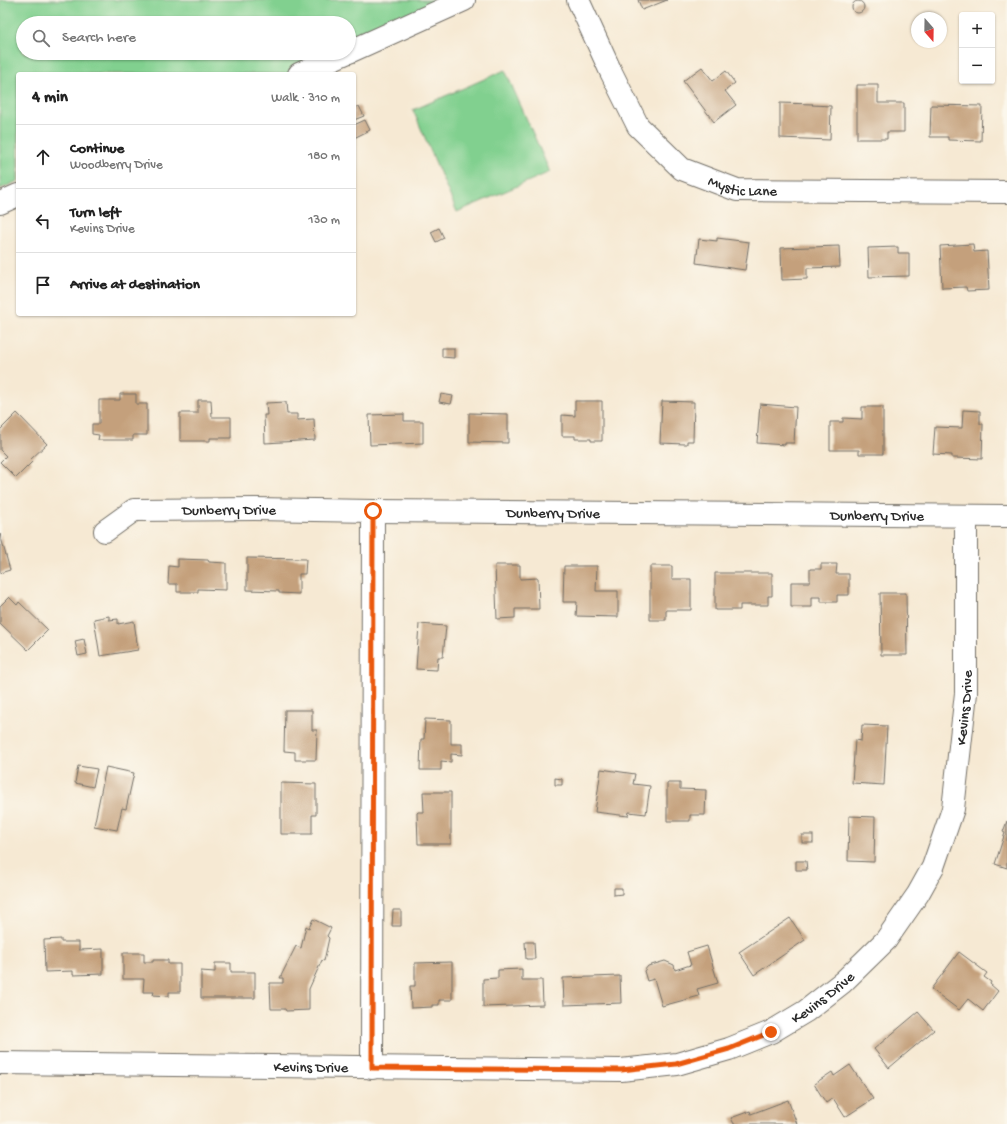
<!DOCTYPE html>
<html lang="en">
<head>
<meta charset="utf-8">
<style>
	body { margin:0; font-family:"Gochi Hand",sans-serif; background:#f6f6f6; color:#222 }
	.controls { position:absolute; right:12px; top:12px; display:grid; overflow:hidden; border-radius:4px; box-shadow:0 1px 3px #0004 }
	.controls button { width:36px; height:36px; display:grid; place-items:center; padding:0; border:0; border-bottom:1px solid #e0e0e0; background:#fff; color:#222; font:20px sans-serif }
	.compass { position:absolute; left:911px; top:12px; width:36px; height:36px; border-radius:50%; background:#fff; box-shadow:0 1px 3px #0004; rotate:160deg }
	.stop { position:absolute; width:12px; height:12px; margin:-9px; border:3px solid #ea580c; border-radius:50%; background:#fff }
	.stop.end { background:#ea580c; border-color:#fff; box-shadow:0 1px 4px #0008 }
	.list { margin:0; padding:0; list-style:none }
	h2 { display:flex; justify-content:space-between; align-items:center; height:52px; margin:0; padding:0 16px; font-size:17px }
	h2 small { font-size:13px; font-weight:400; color:#767676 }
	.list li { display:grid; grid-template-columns:26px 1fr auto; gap:12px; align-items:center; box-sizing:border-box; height:64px; padding:0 16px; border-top:1px solid #e0e0e0 }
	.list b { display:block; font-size:15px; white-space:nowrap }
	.list p { margin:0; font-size:13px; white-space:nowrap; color:#767676 }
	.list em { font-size:13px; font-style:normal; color:#767676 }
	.icon { flex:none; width:22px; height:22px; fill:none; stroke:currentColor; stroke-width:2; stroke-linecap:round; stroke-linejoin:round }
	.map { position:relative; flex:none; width:1007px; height:1124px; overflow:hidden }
	.search { position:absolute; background:#fff; box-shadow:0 1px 3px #0004; left:16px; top:16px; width:340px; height:44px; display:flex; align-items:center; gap:10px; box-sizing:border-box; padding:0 14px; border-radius:22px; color:#767676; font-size:15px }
	.panel { position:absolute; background:#fff; box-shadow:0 1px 3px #0004; left:16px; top:72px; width:340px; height:244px; border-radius:4px }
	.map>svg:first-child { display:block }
	.green { fill:#81d08f; stroke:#567e5d }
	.building { fill:#c4a07c }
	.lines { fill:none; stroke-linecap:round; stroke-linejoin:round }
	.minor-casing { stroke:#726e66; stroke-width:24 }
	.minor { stroke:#fff; stroke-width:22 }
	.route { stroke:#ea580c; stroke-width:5 }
	.labels { text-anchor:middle; stroke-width:3; stroke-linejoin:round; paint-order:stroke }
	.street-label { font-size:15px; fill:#2b2b2b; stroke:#fbf7ec }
</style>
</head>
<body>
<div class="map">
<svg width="1007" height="1124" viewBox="0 0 1007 1124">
	<rect width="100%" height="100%" fill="#fbf7ec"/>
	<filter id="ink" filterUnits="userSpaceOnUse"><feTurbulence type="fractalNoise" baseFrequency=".025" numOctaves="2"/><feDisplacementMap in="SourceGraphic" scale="8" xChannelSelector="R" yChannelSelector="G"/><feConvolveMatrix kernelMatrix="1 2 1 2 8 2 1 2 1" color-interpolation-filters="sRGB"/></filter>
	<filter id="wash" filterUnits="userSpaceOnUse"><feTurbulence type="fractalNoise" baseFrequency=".012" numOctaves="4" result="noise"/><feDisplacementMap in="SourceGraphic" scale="16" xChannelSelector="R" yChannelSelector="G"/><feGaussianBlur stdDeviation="0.9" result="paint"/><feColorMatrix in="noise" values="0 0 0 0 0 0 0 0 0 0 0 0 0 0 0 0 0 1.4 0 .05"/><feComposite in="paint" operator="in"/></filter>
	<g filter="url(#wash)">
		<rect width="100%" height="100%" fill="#f6e9d3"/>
		<g class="green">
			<path d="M0,0H455L349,53V23H23V53H348L288,74H18V181L0,189Z"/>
			<path d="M505,70L550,172L457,212L413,110Z"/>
		</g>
		<g id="blocks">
			<g class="building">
				<path d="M638,0H667L642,10Z"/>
				<circle cx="858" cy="7" r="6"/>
				<path d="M702,67L713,81L726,71L735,83L725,91L736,105L714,122L683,81Z"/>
				<path d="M857,85H878V103H904V132H887V139H857Z"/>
				<path d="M780,103L813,104L812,105L831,106L830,140L780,138Z"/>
				<path d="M931,105L982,106L981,141L948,140V137H930Z"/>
				<path d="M359,106L364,116L354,120V108Z"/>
				<path d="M365,120L370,130L354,138V125Z"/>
				<path d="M439,228L444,238L436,242L431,232Z"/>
				<path d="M717,238L749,242L745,270L696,263L699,239L717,241Z"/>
				<path d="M973,244L974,252L987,251L989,290L967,291L966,287L942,288L940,246Z"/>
				<path d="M839,246L840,267L807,268V279L782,280L781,248Z"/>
				<path d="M898,247V253H909V276L869,277L868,248Z"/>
				<path d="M442,348H454V358L442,357Z"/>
				<path d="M120,394H136V404H147V435H133V440H98L99,435L92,434V424H99V400H120Z"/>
				<path d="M441,394L453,396L451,404L439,402Z"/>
				<path d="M198,400H211L212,417H231V438H210V441H180V413H198Z"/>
				<path d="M575,401H602V441H591V439H575V436H562V415L575,416Z"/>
				<path d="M662,401L694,402L693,441H687V444H685L660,443Z"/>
				<path d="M286,402L287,414H297V420L314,419L315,440L265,443L264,415H267L266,403Z"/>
				<path d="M760,404L796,407L794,443H785V445L757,443Z"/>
				<path d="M862,407H883V454H859V450H830V422H843V418L862,419Z"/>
				<path d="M963,410L980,411V424H983L982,459L955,458H952V455L933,454L935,427L962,428Z"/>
				<path d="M17,413L47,444L30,460L32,462L16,478L0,462L6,456L0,450V430Z"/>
				<path d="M469,413L508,414V443L469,442Z"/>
				<path d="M404,414V421H423V443L370,445L369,415Z"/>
				<path d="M0,534L10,570L0,573Z"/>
				<path d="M247,558L306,559L305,574H299V594L279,593V591L247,590Z"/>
				<path d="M178,559L208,560L209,562L226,563V590L198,589V592H177V584H168L169,566L178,567Z"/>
				<path d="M821,564H837L836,574H849V595H837V602H821V597H812V607H791V582H810V569H821Z"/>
				<path d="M495,565H520V579L538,578L539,609H515V618L497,619Z"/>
				<path d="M564,566H597L596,591H618V617L576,616L577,602H563Z"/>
				<path d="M650,566H672V579H691V610H666V620H650Z"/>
				<path d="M715,573H772V596H768V605H740V610H715Z"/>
				<path d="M880,593H906L907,655H881Z"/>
				<path d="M9,597L17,605L19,602L48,630L28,650L0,623V606Z"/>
				<path d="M109,616V620L118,619V624L134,621L138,650L100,656L94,619Z"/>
				<path d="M419,624L446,626L443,657H438L437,670L416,669Z"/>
				<path d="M84,639L87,654L78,656L75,641Z"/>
				<path d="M285,710H312V730H317L316,760H295V752L284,751Z"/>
				<path d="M425,719L451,720V744H462V755L451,754V762L441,761V770H420L421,739H424Z"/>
				<path d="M862,725L887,726L884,785L852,783L855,740L861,741Z"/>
				<path d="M78,766L97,769L93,787L75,783Z"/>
				<path d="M106,767L134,773L126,809L122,808L117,830L94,826Z"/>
				<path d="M601,769L635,774L633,784L650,786L646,814L629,812L628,816L595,812Z"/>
				<path d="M555,778L562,779V785H555Z"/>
				<path d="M281,783L316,784V815H312V834H281Z"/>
				<path d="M667,783H680V789L706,790L705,815H690V821H667Z"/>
				<path d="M423,792H451V844H418L417,813L418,812H424Z"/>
				<path d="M849,816L875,817L874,862L848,861Z"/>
				<path d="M1007,821V868L995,864L1005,833L1003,832Z"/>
				<rect x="802" y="835" width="11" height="8"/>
				<path d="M796,861H806L807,870H796Z"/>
				<path d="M614,888H622V894L614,895Z"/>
				<path d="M393,910H401V926H392Z"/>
				<path d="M790,918L805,940L754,975L739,952Z"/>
				<path d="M313,919L331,928L327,936L329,938L324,961L322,960L309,989V1010L286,1011L285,1009H271L270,983H283V978H280L296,946L301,948L306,926L309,928Z"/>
				<path d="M61,939V942H79V950L103,949V974L73,975V971L45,972L44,940Z"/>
				<path d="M525,942H534L535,959H526Z"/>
				<path d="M707,946L718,983L697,989L699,996L662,1006L654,979L647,981L644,971L648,966L665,961L674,965L675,970L687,966L691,965L687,952Z"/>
				<path d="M959,952L987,973L984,977L991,982L990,984L998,991L983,1011L968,999L959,1010L931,989Z"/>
				<path d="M123,953H144V962H153V960H168V964H180V992H169V996L153,995L154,992H143L144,979H123Z"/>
				<path d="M452,962V1000H439V1005H432V1007L411,1008L410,986H415V963Z"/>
				<path d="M215,963H231V972H255V998H201V971L215,972Z"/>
				<path d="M522,969V980H542L543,1005L483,1007V979L498,978V970Z"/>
				<path d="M620,976L621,1003L564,1005L563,978Z"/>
				<path d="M918,1012L934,1030L889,1068L874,1049Z"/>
				<path d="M850,1065L873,1099L845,1117L833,1098L826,1103L814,1084L832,1072L834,1076Z"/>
				<path d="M788,1100L797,1124H734L731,1118L750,1111L751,1114Z"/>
			</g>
		</g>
	</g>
	<g filter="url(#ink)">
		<use href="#blocks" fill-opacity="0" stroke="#726e66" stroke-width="1"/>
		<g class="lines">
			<defs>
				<g id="minor">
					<path id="s1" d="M578,0L611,72L638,126L682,169L737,190L1007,192"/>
					<path d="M349,52L464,0"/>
					<path d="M299,74L346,53"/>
					<path d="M0,203L18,195"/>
					<path id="s2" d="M105,531L134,510L255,509L373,511L1007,516"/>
					<path id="s3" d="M0,1063L621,1070L677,1064L729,1049L771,1032L806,1011L843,982L886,940L918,894L933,867L953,809L966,693V516"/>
					<path d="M372,1068L373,511"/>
				</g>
			</defs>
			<use href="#minor" class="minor-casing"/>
			<use href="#minor" class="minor"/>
		</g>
	</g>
	<g class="lines" filter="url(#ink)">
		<path class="route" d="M373,511L372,1068L621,1070L676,1064L729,1049L771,1032"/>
	</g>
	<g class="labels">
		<g class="street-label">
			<text dy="5" stroke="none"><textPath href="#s1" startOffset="265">Mystic Lane</textPath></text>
			<text dy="5" stroke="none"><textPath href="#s2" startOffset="131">Dunberry Drive</textPath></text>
			<text dy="5" stroke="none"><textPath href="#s2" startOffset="455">Dunberry Drive</textPath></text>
			<text dy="5" stroke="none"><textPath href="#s2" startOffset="779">Dunberry Drive</textPath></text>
			<text dy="5" stroke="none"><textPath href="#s3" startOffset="1175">Kevins Drive</textPath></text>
			<text dy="5" stroke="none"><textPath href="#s3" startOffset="839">Kevins Drive</textPath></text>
			<text dy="5" stroke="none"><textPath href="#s3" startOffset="311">Kevins Drive</textPath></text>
		</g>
	</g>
</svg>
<div class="controls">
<button>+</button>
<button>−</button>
</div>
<svg class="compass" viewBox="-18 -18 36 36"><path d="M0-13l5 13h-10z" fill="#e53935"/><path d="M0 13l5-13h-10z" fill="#767676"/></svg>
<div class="stop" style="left:373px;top:511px"></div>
<div class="stop end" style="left:771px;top:1032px"></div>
<div class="search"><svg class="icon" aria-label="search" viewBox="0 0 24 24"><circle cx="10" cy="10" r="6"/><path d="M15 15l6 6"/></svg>Search here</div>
<section class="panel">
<h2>4 min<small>Walk · 310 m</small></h2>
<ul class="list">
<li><svg class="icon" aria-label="ahead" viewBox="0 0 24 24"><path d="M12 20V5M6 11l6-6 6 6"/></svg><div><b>Continue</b><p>Woodberry Drive</p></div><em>180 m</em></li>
<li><svg class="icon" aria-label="left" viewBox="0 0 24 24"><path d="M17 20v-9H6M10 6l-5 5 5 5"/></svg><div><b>Turn left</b><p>Kevins Drive</p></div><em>130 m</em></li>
<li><svg class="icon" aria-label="arrive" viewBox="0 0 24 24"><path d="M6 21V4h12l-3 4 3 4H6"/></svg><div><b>Arrive at destination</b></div></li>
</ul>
</section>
</div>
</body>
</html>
